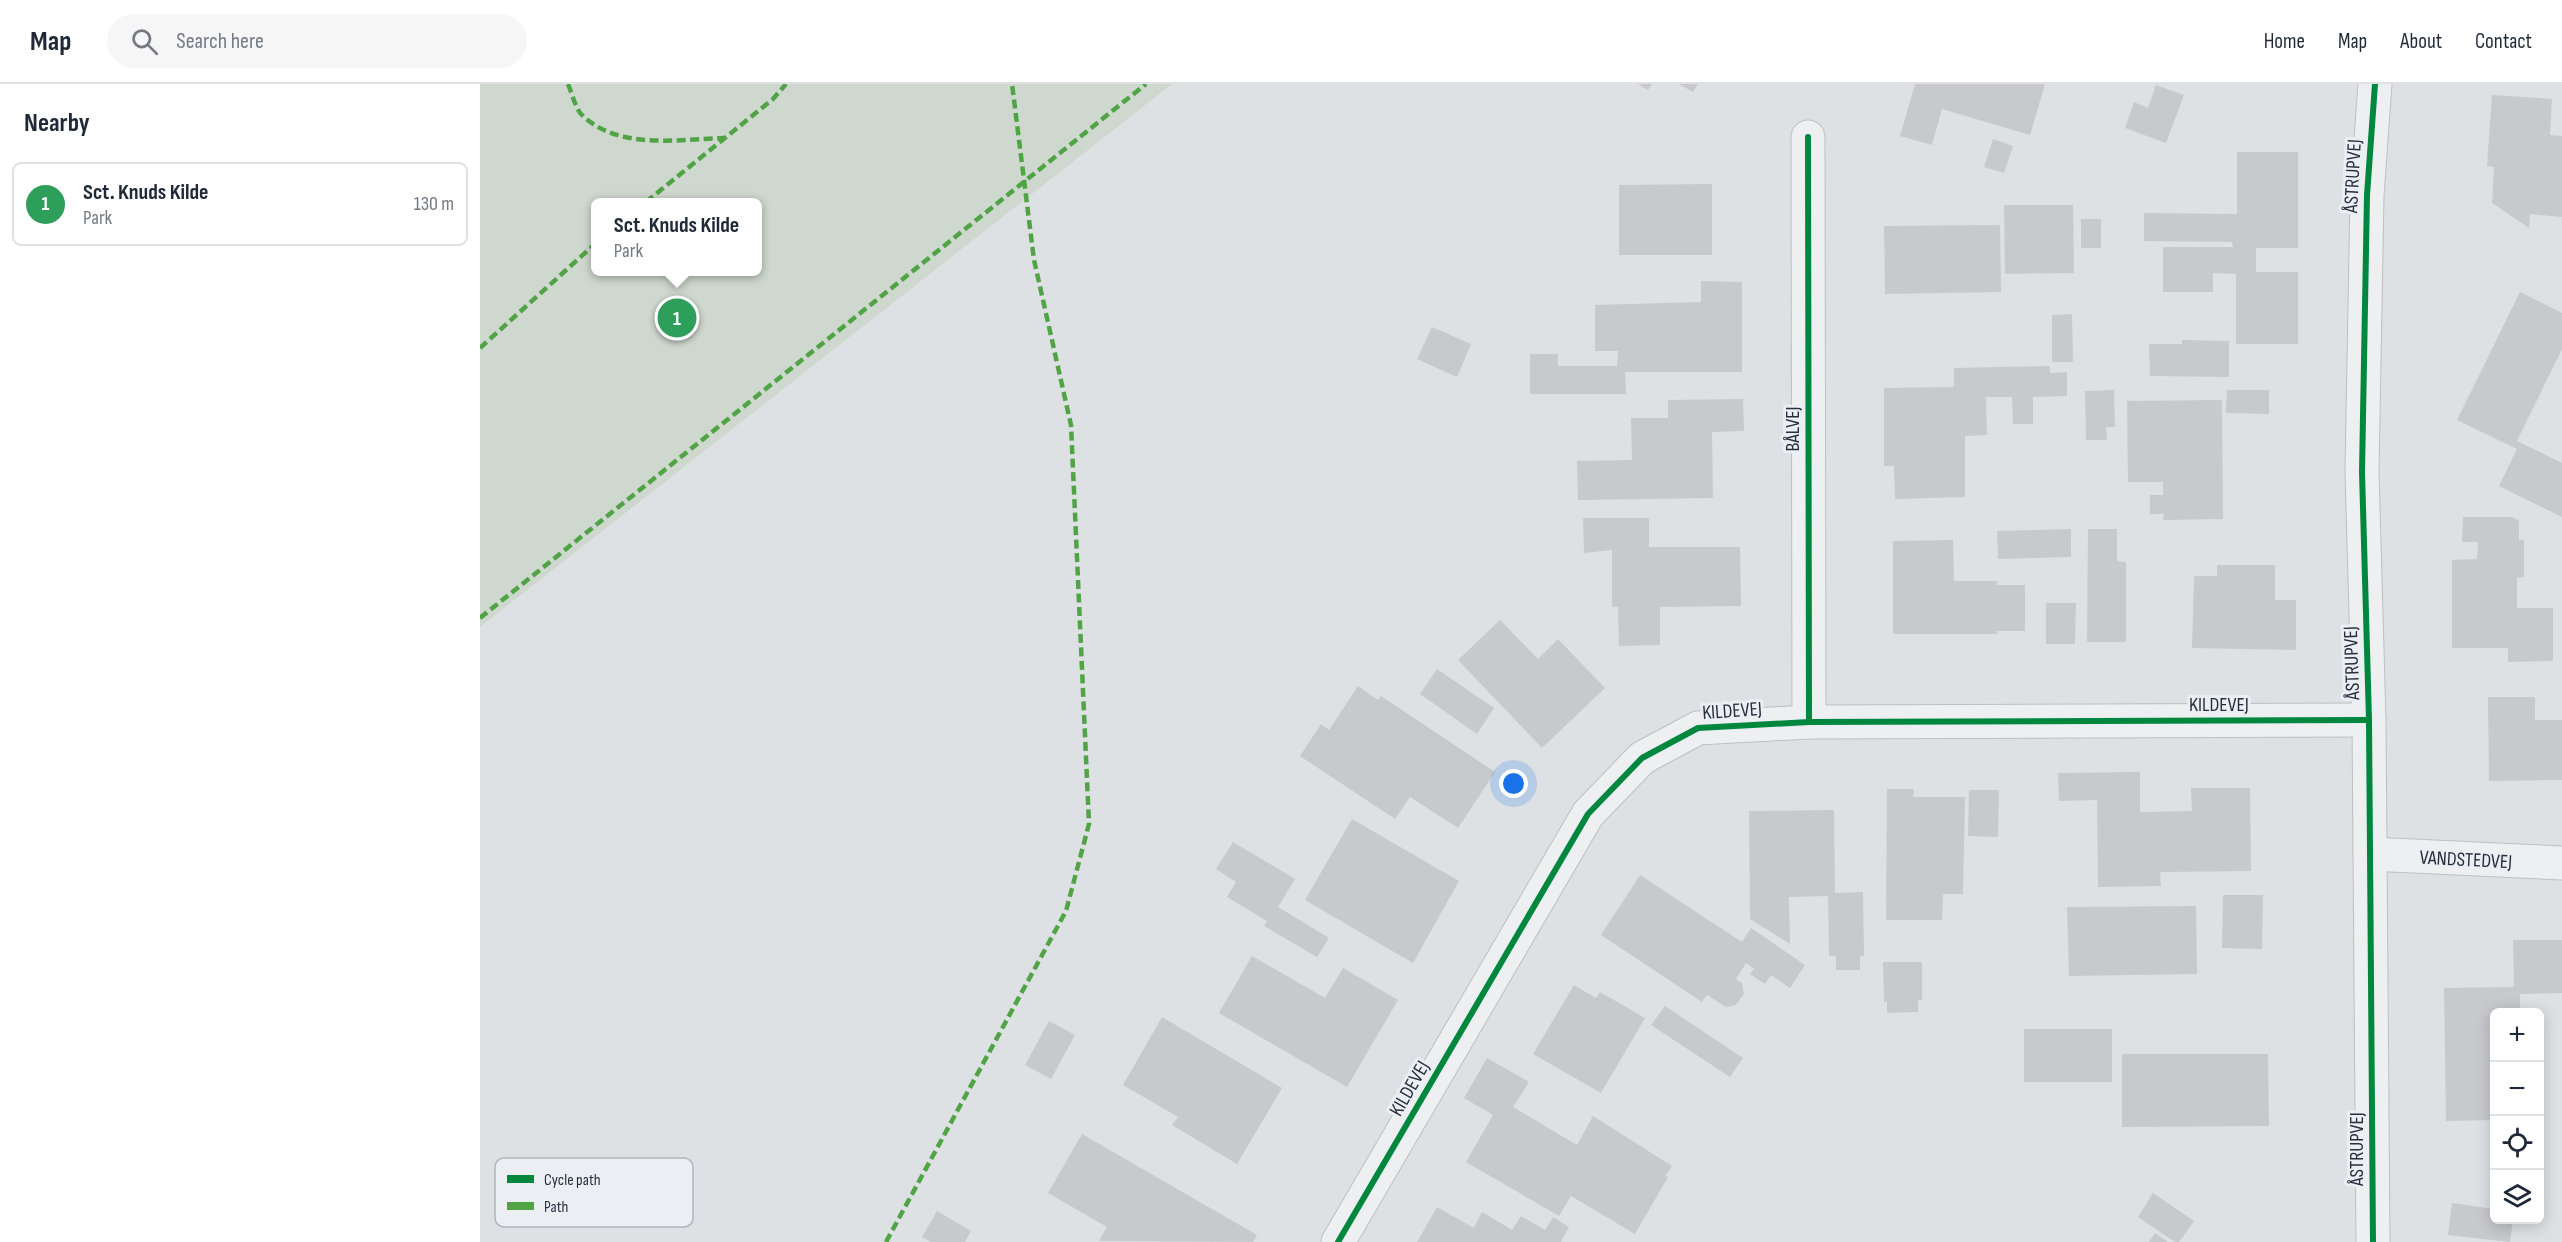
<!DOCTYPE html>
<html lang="en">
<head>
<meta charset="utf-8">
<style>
	body { margin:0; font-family:"Sofia Sans Condensed",sans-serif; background:#f6f6f7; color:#1f2937 }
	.controls { position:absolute; right:18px; bottom:18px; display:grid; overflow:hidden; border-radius:9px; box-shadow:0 3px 15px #0003 }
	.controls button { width:54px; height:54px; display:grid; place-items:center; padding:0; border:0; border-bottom:2px solid #e0e1e3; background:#fff; color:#1f2937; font:30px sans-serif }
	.you { position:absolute; left:1034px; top:700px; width:21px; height:21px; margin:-15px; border:4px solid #fff; border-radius:50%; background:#1a73e8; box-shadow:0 0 0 9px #1a73e833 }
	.badge { display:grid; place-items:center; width:39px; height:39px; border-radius:50%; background:#666d77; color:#fff; font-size:20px; font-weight:700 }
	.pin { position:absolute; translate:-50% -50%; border:3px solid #fff; box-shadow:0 2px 6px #0006 }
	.popup { position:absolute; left:111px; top:114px; width:171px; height:78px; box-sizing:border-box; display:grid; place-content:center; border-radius:9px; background:#fff; filter:drop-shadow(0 2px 4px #0005); font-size:20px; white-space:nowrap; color:#747a83 }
	.popup b { font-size:22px; color:#1f2937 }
	.popup::after { content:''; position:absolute; left:50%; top:100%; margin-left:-12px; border:12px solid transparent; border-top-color:#fff }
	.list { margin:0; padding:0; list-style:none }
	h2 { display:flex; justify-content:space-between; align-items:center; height:78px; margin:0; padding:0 24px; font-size:26px }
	h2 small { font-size:20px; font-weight:400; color:#747a83 }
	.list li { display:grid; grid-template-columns:39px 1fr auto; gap:18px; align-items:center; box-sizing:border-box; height:84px; margin:0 12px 12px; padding:0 12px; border:2px solid #e0e1e3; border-radius:9px }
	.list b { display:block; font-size:22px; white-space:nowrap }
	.list p { margin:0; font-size:20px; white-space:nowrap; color:#747a83 }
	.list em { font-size:20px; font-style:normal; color:#747a83 }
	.icon { flex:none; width:33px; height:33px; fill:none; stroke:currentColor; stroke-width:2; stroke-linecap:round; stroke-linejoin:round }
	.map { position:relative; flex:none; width:2082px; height:1158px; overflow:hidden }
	header { display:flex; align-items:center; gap:36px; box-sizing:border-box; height:84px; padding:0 30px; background:#fff; border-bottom:2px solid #e0e1e3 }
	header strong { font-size:28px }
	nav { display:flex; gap:33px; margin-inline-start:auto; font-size:21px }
	.search { width:420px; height:54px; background:#f6f6f7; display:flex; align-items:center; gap:15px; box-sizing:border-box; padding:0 21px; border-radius:33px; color:#747a83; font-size:22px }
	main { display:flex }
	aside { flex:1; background:#fff }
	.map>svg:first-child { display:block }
	.green { fill:#cfd8cf; fill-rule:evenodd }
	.building { fill:#c7c9cc }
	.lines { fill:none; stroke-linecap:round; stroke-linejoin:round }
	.minor-casing { stroke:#bdbfc2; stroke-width:35 }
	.tertiary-casing { stroke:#bdbfc2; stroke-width:35 }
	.minor { stroke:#eeeff0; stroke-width:33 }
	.tertiary { stroke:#eeeff0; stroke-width:33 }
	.quiet { stroke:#50a445; stroke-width:4.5; stroke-dasharray:9 4.5; stroke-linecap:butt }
	.cycleway-casing { stroke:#ebeff4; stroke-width:10 }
	.cycleway { stroke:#00873e; stroke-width:6 }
	.labels { text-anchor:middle; stroke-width:6; stroke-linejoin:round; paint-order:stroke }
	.street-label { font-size:20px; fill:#262e3c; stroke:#ebeff4 }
	.key { fill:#ebeff4; stroke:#b0b5bd; stroke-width:1.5 }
	.key-label { font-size:16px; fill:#262e3c }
</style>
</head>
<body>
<header>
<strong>Map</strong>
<div class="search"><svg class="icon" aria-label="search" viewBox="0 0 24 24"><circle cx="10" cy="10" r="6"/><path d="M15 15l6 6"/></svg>Search here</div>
<nav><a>Home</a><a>Map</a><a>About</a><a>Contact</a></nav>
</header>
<main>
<aside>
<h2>Nearby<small></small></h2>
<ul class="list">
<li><span class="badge" style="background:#2e9e5b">1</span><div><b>Sct. Knuds Kilde</b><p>Park</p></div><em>130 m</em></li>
</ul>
</aside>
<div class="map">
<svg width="2082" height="1158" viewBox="0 0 2082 1158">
	<rect width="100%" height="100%" fill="#dee1e4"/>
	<path class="green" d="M0,0H692L0,543ZM116,118H278V188H116Z"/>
	<g class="building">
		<path d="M1158,0H1172L1168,6Z"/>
		<path d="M1199,0H1218L1213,8Z"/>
		<path d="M1435,0H1565L1550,51L1462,25L1452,61L1420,52Z"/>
		<path d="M1676,1L1704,11L1686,59L1645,44L1654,18L1668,24Z"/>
		<path d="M2012,11L2072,15L2070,51L2082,52V133L2050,130L2049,144L2012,119L2014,83L2007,82Z"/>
		<path d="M1513,55L1533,62L1524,89L1504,83Z"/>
		<path d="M1757,68H1818V164H1776V188H1818V260H1756V190L1733,189V208H1683V163H1753L1752,158L1664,157V129L1757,130Z"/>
		<path d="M1232,100V171H1139V101Z"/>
		<path d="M1524,121H1593L1594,189L1525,190Z"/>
		<rect x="1601" y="135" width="20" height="29"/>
		<path d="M1520,141L1521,208L1405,210L1404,142Z"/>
		<path d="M1221,197L1262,198V288H1145L1146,310H1050V270H1078V282H1137L1138,267H1115V221L1221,218Z"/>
		<path d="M2040,208L2082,229V265L2037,357L2082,379V433L2019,402L2037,365L1977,336Z"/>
		<path d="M1592,230L1593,278H1572V231Z"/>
		<path d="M952,243L991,260L977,293L937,275Z"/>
		<path d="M1702,256L1749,257V293L1670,292L1669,260H1702Z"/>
		<path d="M1570,282V289L1587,288V312L1553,313V340H1533L1532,313H1506L1507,351L1485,352V413L1415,415L1414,382H1404V304L1474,303V284Z"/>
		<path d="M1634,306L1635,343H1626L1627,356H1606L1605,307Z"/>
		<path d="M1747,306H1789V330L1746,329Z"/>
		<path d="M1263,315L1264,347L1232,348L1233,414L1098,416L1097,377L1152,376L1151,334H1188V316Z"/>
		<path d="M1742,316L1743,435L1683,436L1684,430H1670V411H1683V398H1648L1647,317Z"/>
		<path d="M1983,433H2032L2039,437V456H2044V493L2037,494V524H2073V577L2028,578V564H1972V476L1997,475L1998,458H1982Z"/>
		<path d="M1103,434H1169V463H1260L1261,522L1180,523V561L1139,562L1138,523H1132V466L1104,469Z"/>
		<path d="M1591,445V473L1518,475L1517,447Z"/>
		<path d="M1608,445H1637V477L1646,478V558H1607Z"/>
		<path d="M1473,456L1474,497H1517V501H1545V547H1517V550H1413V457Z"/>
		<path d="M1737,481H1795V516H1816V566L1712,564L1714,492H1737Z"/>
		<path d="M1566,519H1596L1595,560H1566Z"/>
		<path d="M1020,536L1058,575L1078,555L1125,604L1062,664L978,576Z"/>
		<path d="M957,585L1014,624L997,650L940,610Z"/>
		<path d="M878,602L898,616L901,612L1015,688L978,744L930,713L915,735L820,672L841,640L849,646Z"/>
		<path d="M2008,613H2055V636H2082V696L2009,697Z"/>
		<path d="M1660,688V728L1712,727L1711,704H1770L1771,787L1680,788L1681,802L1618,803L1617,716L1579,717L1578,689Z"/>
		<path d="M1407,705H1434L1433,713H1485L1483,810H1463L1462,836H1406Z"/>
		<path d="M1489,706H1519L1518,753L1488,752Z"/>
		<path d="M1354,726L1355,809L1383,808L1384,872H1380V886H1356V872H1349L1348,812L1309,813L1310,860L1270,835L1269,727Z"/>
		<path d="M872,735L979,797L933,879L825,816Z"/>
		<path d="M753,758L815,795L798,823L849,854L837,873L784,842L787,837L747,813L756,798L736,785Z"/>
		<path d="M1160,791L1262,858L1271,844L1325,881L1310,904L1291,891L1285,900L1270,890L1274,885L1266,879L1256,895L1262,899L1264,910L1256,921L1246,923L1227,911L1222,918L1121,851Z"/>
		<path d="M1743,811H1783L1782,865L1742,864Z"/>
		<path d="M1716,822L1717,890L1589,892L1587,823Z"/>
		<path d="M2033,856H2082V909L2040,910V928H2014V1036L1966,1037L1964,904L2034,903Z"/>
		<path d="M772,872L845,914L863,884L918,916L867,1003L739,929Z"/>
		<path d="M1403,878H1442V916H1438V928L1407,929V917L1404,918Z"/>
		<path d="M1094,901L1116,914L1120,908L1165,934L1121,1009L1053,970Z"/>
		<path d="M1185,922L1263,974L1250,993L1171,941Z"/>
		<path d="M682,933L802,1004L757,1080L692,1041L698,1033L643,1001Z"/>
		<path d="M569,937L595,951L571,995L545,981Z"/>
		<rect x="1544" y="945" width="88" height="53"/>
		<path d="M1642,970H1788L1789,1042L1642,1043Z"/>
		<path d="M1007,974L1049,998L1033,1023L1097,1061L1113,1032L1192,1082L1185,1092L1188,1093L1155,1150L1091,1112L1079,1132L986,1078L1013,1031L984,1014Z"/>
		<path d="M602,1050L777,1151L773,1158L619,1157L627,1143L568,1109Z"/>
		<path d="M1673,1109L1714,1137L1699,1158H1695L1658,1133Z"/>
		<path d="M1972,1119L2014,1125V1136H2033L2030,1158L1968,1151Z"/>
		<path d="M957,1123L994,1144L1002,1128L1032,1146L1041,1132L1065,1146L1073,1133L1089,1143L1081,1158H937Z"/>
		<path d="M457,1127L491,1147L485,1158H451L442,1153Z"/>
		<path d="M1675,1149L1688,1158H1669Z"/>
	</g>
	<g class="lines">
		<defs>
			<g id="minor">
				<path d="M1328,53L1329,638"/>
				<path d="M1890,770L2082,779"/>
				<path d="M858,1158L1108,730L1162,674L1218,644L1329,638L1889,636"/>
			</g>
			<path id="tertiary" d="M1893,1158L1889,636L1882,388L1887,111L1895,0"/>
		</defs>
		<use href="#minor" class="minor-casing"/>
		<use href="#tertiary" class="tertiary-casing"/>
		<use href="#minor" class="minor"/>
		<use href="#tertiary" class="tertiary"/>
		<g class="quiet">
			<path d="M88,0C92,9 95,23 101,30C138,67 198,55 245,54"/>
			<path d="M166,118L293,15L306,0"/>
			<path d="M0,264L116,159"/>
			<path d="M0,534L666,0"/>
			<path d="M406,1158L586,827L609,740L591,341L554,176L532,0"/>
		</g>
		<defs>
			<g id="cycleway">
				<path d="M1328,53L1329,638"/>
				<path d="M858,1158L1108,730L1162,674L1218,644L1329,638L1889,636"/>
				<path d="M1893,1158L1889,636L1882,388L1887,111L1895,0"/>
			</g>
		</defs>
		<use href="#cycleway" class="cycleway-casing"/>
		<use href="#cycleway" class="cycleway"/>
	</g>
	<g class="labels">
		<g class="street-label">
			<text transform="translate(1872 92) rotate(-87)" y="7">ÅSTRUPVEJ</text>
			<text transform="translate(1312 345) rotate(-90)" y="7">BÅLVEJ</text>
			<text transform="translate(1871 579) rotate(-92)" y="7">ÅSTRUPVEJ</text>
			<text x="1739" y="627">KILDEVEJ</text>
			<text transform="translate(1252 626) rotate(-4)" y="7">KILDEVEJ</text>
			<text transform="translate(1986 775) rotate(3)" y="7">VANDSTEDVEJ</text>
			<text transform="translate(929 1004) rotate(-60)" y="7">KILDEVEJ</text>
			<text transform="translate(1876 1065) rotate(-90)" y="7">ÅSTRUPVEJ</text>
		</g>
	</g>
	<rect x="15" y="1074" width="198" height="69" rx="9" class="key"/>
	<rect x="27" y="1091" width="27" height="8" fill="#00873e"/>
	<rect x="27" y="1118" width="27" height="8" fill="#50a445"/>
	<g class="key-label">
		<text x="64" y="1101">Cycle path</text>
		<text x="64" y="1128">Path</text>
	</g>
</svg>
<div class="controls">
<button>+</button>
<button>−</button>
<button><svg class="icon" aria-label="locate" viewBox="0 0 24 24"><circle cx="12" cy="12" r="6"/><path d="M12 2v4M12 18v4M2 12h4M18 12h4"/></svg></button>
<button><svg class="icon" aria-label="layers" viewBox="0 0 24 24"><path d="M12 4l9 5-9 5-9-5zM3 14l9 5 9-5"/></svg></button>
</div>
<div class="you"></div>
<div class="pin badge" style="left:197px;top:234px;background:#2e9e5b">1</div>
<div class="popup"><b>Sct. Knuds Kilde</b>Park</div>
</div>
</main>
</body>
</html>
